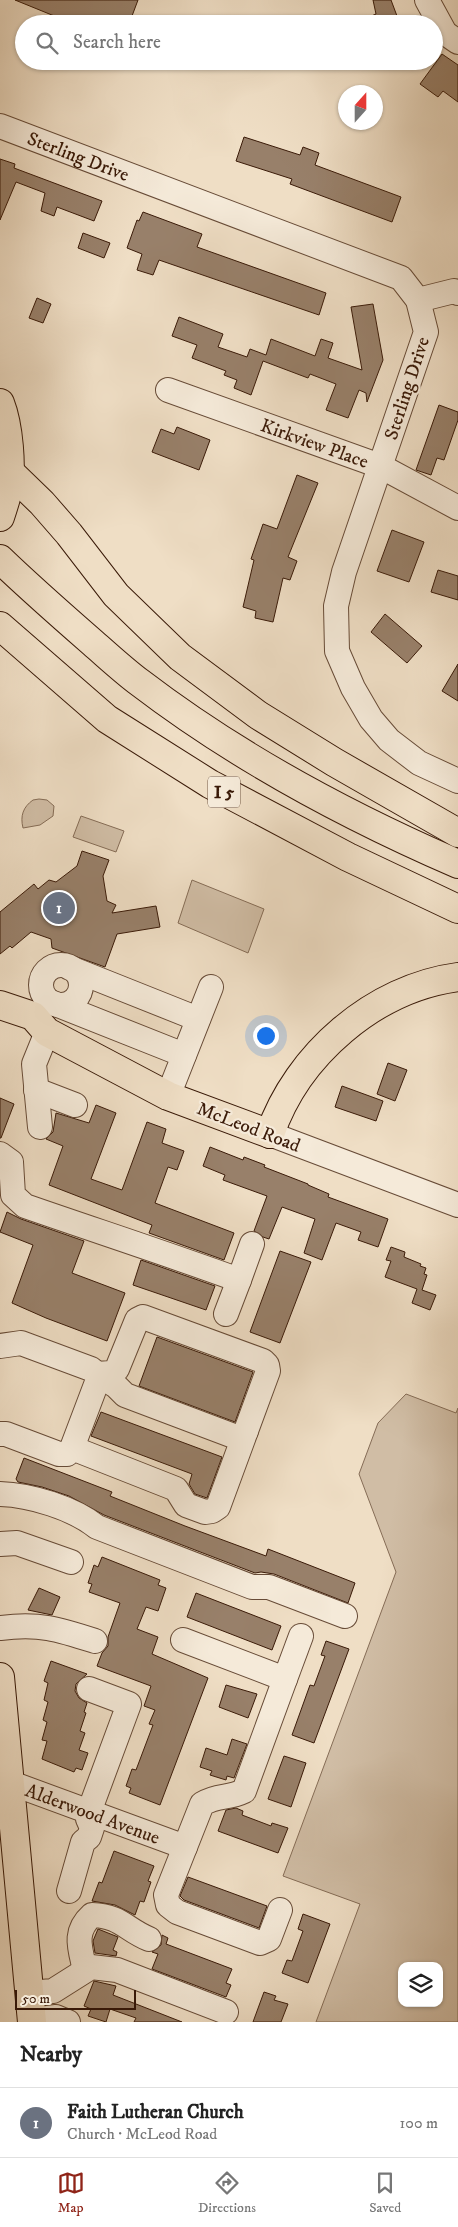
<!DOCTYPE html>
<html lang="en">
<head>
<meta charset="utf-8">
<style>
	body { margin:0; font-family:"IM FELL DW Pica",serif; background:#f6f6f6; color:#222 }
	.controls { position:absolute; right:15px; bottom:15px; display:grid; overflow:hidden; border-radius:10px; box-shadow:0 1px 4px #0004 }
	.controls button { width:45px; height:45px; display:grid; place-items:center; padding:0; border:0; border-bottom:1px solid #e0e0e0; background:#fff; color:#222; font:25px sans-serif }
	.compass { position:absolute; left:338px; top:85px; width:45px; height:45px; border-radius:50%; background:#fff; box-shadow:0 1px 4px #0004; rotate:21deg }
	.scale { position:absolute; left:15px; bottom:12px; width:121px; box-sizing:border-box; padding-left:5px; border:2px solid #3a1a08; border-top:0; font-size:14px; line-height:18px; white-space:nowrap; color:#3a1a08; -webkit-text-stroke:4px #f5ead9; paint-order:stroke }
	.you { position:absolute; left:265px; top:1035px; width:18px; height:18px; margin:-12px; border:4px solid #fff; border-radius:50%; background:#1a73e8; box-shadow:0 0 0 8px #1a73e833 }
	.badge { display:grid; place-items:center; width:32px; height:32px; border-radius:50%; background:#8f2418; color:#fff; font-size:16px; font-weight:700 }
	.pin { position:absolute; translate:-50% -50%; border:2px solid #fff; box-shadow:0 1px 5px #0006 }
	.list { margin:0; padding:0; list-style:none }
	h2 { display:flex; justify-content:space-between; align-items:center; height:65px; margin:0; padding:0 20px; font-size:21px }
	h2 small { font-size:16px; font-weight:400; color:#767676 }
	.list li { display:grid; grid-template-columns:32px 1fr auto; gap:15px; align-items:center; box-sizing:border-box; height:70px; padding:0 20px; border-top:1px solid #e0e0e0 }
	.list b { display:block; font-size:19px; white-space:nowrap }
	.list p { margin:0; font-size:16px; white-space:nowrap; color:#767676 }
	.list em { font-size:16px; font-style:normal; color:#767676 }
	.icon { flex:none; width:28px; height:28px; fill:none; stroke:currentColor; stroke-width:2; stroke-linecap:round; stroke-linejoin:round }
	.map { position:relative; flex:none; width:458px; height:2022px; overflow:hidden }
	.search { position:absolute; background:#fff; box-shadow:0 1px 4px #0004; left:15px; right:15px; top:15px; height:55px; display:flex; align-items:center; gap:12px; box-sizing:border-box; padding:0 18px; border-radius:28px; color:#767676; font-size:19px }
	.sheet { height:135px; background:#fff }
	nav { display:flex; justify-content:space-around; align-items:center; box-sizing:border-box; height:70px; border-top:1px solid #e0e0e0; background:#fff; font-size:14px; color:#767676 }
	nav a { display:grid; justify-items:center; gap:2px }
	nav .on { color:#8f2418 }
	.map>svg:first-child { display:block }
	.green { fill:#d0bda5; stroke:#856c56; fill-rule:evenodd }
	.building { fill:#98806a; stroke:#3a1a08 }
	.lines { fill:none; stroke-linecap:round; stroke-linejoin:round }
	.minor-casing { stroke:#674b37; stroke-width:26 }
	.major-casing { stroke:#3a1a08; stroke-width:30 }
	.highway-casing { stroke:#3a1a08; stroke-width:30 }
	.minor { stroke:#f5ead9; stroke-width:24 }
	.major { stroke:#efdec5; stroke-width:28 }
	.highway { stroke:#efdec5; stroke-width:28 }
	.labels { text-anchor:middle; stroke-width:4.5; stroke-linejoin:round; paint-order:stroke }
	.shield { fill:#f5ead9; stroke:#725847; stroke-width:1 }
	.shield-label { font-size:18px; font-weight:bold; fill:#3a1a08 }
	.street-label { font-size:19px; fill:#3a1a08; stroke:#f5ead9 }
</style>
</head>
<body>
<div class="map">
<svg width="458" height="2022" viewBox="0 0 458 2022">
	<rect width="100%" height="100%" fill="#efdec5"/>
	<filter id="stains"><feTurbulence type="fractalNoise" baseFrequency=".004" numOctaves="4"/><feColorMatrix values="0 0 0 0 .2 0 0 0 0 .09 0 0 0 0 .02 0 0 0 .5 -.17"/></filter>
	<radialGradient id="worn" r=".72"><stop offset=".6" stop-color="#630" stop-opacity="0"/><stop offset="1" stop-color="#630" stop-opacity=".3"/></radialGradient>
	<g class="green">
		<path d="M39,799L47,800L54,806L53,816L40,825L23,828C20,816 23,807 33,800Z"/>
		<path d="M81,816L124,831L116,852L73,837Z"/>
		<path d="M192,880L264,909L248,953L178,923Z"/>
		<path d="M406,1394L456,1413L458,1408V2022H316L360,1904L283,1876L396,1572L359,1474L378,1423ZM402,1966H439V2003H402Z"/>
	</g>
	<g class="building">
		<path d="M15,0H138L129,24H74Z"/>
		<path d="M373,0H391L400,24H353L376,14Z"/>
		<path d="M442,54L458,65V102L443,91L438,97L420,84Z"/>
		<path d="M244,137L300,155L303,147L319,153L315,165L401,197L392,222L290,184L292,179L236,161Z"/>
		<path d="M0,159L15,164L14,168L102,201L94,221L57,207L54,216L41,211L45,193L16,182L0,220Z"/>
		<path d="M143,212L202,234L197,247L326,293L319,315L159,260L153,275L137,270L142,254L127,248L137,220L139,221Z"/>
		<path d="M83,233L110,243L104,258L78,248Z"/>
		<path d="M37,298L51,304L43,323L29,318Z"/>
		<path d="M373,304L383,360L367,402L366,393L359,390L348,418L326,410L336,384L310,374L308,378L263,361L251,395L234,388L237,380L224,375L226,371L192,358L197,345L172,336L179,317L223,334L218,347L247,357L250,349L266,355L271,339L315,356L321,339L333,343L328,358L362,370L351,307Z"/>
		<path d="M439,405L458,412V420L444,460L437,458L431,475L416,470Z"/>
		<path d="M177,427L210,440L199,470L152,452L161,429L174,434Z"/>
		<path d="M297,475L318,483L288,557L297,561L290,580L283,578L273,622L255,618L256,611L243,607L254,560L251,559L263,524L277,529Z"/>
		<path d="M392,530L424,542L409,582L377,571Z"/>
		<path d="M438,570L458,576V600L431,592Z"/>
		<path d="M385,614L422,646L407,663L371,632Z"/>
		<path d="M458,664V701L442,691Z"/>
		<path d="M82,851L109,860L103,876L107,901L116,905L112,913L156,906L160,927L117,934L105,967L52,948L51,939L31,932L12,948L10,946L0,954V912L34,884L38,889L49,880L56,882L77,866Z"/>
		<path d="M388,1063L407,1070L395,1101L377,1094Z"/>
		<path d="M342,1086L383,1101L376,1121L335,1107Z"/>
		<path d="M0,1098L14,1104L1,1138H0Z"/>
		<path d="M96,1105L116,1113L91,1179L122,1190L147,1122L166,1129L162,1143L184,1151L177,1170L168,1167L155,1203L234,1233L224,1260L149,1233L152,1225L49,1185L63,1146L46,1139L53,1132L56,1113L89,1123Z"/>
		<path d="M210,1147L243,1160L244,1157L265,1165L264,1167L308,1184V1185L329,1194L328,1197L388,1219L378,1247L358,1240L361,1232L336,1223L322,1260L304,1253L315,1219L282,1207L269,1239L263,1237L254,1231L267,1196L223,1180L225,1175L203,1166Z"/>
		<path d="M7,1212L21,1219L84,1241L72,1273L125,1293L107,1341L46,1318L12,1303L33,1245L0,1232Z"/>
		<path d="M391,1247L405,1252L404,1257L421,1264L420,1266L426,1268L424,1274L427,1275L422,1290L436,1295L430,1310L412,1303L417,1289L385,1277L391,1261L386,1260Z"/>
		<path d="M280,1251L311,1262L280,1343L250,1332Z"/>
		<path d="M141,1260L215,1286L206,1310L133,1285Z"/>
		<path d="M157,1337L253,1372L235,1422L139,1386Z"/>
		<path d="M101,1412L222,1457L207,1498L195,1494L189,1484L192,1474L91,1436Z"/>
		<path d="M24,1458L112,1492L110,1496L185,1526L266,1556L268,1549L355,1583L348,1603L274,1574L261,1572L255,1573L104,1515L69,1496L42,1487L18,1482L16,1479Z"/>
		<path d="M102,1557L160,1580L158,1585L166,1588L158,1611L146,1607L137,1629L158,1637L152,1654L208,1678L160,1805L129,1793L131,1788L126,1786L132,1769L136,1770L153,1725L149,1724L155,1710L144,1706L151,1686L97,1666L102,1653L108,1646V1637L120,1603L89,1592L92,1584L88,1583L94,1565L98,1567Z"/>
		<path d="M39,1588L60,1597L52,1615L28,1610Z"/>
		<path d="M196,1593L281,1626L272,1650L187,1617Z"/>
		<path d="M326,1641L349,1649L314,1743L292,1735L310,1685L314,1686L325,1656L321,1655Z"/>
		<path d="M51,1661L87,1674L76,1684L75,1691L79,1698L87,1703L84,1712L86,1713L80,1731L85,1733L79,1750L88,1753L82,1770L76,1768L74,1772L42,1759L47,1741L42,1740L47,1722L43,1720L48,1702L44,1700L48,1683L44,1681Z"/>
		<path d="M226,1685L257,1694L248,1718L219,1707Z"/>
		<path d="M232,1739L247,1744L234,1778L227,1776L226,1780L210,1775L212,1771L200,1767L206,1748L227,1755Z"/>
		<path d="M284,1756L306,1763L291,1807L268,1799Z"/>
		<path d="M236,1808L243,1811L242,1815L271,1826L272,1823L288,1828L278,1853L218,1831L226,1810Z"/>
		<path d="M114,1851L154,1866L148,1881L151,1882L144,1902L140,1901L135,1915L115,1905L92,1901L99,1882L102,1883Z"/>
		<path d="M188,1877L267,1906L259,1928L184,1900L180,1896Z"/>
		<path d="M303,1914L330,1924L308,1983L282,1973L287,1960L292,1961L303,1931L298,1929Z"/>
		<path d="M98,1929L118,1937L113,1950L117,1952L116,1956L95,1953L93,1941Z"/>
		<path d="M162,1935L168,1938L166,1944L232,1969L226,1983L231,1985L226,1997L152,1969L158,1954L152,1952L161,1945Z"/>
		<path d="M94,1981L116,1986L113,1995L182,2022H134L136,2018L110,2009L106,2022L88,2016L91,2009L84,2006Z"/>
		<path d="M264,1992L276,1996L274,2000L288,2004L281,2022H253Z"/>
	</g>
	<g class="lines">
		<defs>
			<g id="minor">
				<path d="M427,0L445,33L458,42"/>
				<path id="s1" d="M0,126L401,278L418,300L426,332L344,572L336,606L337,651L353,688L371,719L389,740L419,763L458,781"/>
				<path d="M418,300L454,291L458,293"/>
				<path id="s2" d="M168,390L380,466L458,508"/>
				<circle cx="61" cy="985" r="20"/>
				<path d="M70,968L198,1019"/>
				<path d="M53,1003L184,1055"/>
				<path d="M36,1090L75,1105"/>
				<path d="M168,1096L211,987"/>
				<path d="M40,1127L34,1064L47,1032"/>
				<path d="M270,1134L458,1205"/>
				<path d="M0,1154L11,1162L13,1195L25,1206C97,1231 168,1254 239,1280L252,1244"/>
				<path d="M226,1314L239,1280"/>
				<path d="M0,1346L21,1343L91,1369L97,1374V1382L72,1448L67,1454H59L6,1434H0"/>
				<path d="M97,1374L116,1386L125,1395L231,1435L238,1437L246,1431"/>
				<path d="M72,1448L176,1489L186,1505L205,1512L212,1511L218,1507L268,1371L267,1365L263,1361L143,1317L137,1320L117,1369L111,1373L97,1374"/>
				<path d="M0,1494C31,1495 73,1508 97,1527L252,1587H269L345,1616"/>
				<path d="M0,1544L17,1543L71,1562"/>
				<path d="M0,1628C40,1623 58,1629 95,1641"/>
				<path d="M183,1640L285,1679L244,1791C228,1799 218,1794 202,1804L166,1895L168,1905L177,1912L260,1943L269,1939L280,1910"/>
				<path d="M285,1679L301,1636"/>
				<path id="s3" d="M0,1779L185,1847"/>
				<path d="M69,1891L83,1842L89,1837L92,1828L88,1819L89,1812L129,1704L89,1689"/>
				<path d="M85,1970C80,1948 73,1932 92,1915C121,1916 125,1929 149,1939"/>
				<path d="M29,1993L53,1991L91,1967L117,1970L226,2012"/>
				<path d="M32,2020L56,2017L68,2022"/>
			</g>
			<g id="major">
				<path d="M0,403C9,426 12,467 8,490C6,499 3,508 0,517"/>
				<path d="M0,1005L33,1016L47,1032L168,1096L270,1134"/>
				<path d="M0,1677L32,2022"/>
			</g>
			<g id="highway">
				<path d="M10,472L42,503L69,534L116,595L180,657L258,715L334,762L458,833"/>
				<path d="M0,559C30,588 61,615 93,643C108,656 123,670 139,682C237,757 345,815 458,864"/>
				<path d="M0,626L107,719L210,784L348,857L458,909"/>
				<path d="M270,1134C297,1055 374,988 458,977"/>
			</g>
		</defs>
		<use href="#minor" class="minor-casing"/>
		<use href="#major" class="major-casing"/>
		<use href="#highway" class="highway-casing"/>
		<use href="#minor" class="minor"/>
		<use href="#major" class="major"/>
		<use href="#highway" class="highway"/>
	</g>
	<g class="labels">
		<rect class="shield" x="208" y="776.5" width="32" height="31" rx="4"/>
		<g class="shield-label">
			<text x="224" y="798">I 5</text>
		</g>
		<g class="street-label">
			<text dy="7" stroke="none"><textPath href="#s1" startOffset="84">Sterling Drive</textPath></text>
			<text transform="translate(406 388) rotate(-72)" y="7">Sterling Drive</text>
			<text dy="7" stroke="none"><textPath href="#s2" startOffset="156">Kirkview Place</textPath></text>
			<text transform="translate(249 1126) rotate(21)" y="7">McLeod Road</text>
			<text dy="7" stroke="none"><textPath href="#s3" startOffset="99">Alderwood Avenue</textPath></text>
		</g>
	</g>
	<rect width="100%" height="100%" filter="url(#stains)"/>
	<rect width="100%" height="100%" fill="url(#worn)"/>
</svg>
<div class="controls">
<button><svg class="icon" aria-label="layers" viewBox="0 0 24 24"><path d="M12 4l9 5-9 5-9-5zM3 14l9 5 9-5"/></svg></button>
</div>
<svg class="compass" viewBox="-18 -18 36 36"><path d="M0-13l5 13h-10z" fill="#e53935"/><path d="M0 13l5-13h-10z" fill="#767676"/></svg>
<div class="scale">50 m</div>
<div class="you"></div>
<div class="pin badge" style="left:59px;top:908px;background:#6b7280">1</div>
<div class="search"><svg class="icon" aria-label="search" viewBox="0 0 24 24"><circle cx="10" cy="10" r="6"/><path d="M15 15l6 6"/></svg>Search here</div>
</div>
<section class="sheet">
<h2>Nearby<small></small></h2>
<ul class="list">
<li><span class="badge" style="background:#6b7280">1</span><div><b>Faith Lutheran Church</b><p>Church · McLeod Road</p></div><em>100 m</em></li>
</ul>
</section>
<nav>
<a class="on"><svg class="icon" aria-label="map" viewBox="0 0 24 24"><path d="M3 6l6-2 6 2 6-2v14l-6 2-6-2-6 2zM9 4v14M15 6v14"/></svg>Map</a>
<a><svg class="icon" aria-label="directions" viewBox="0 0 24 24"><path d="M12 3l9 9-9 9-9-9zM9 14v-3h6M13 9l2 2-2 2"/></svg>Directions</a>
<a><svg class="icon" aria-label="saved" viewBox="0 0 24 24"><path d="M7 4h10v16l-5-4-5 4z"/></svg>Saved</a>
</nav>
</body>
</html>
